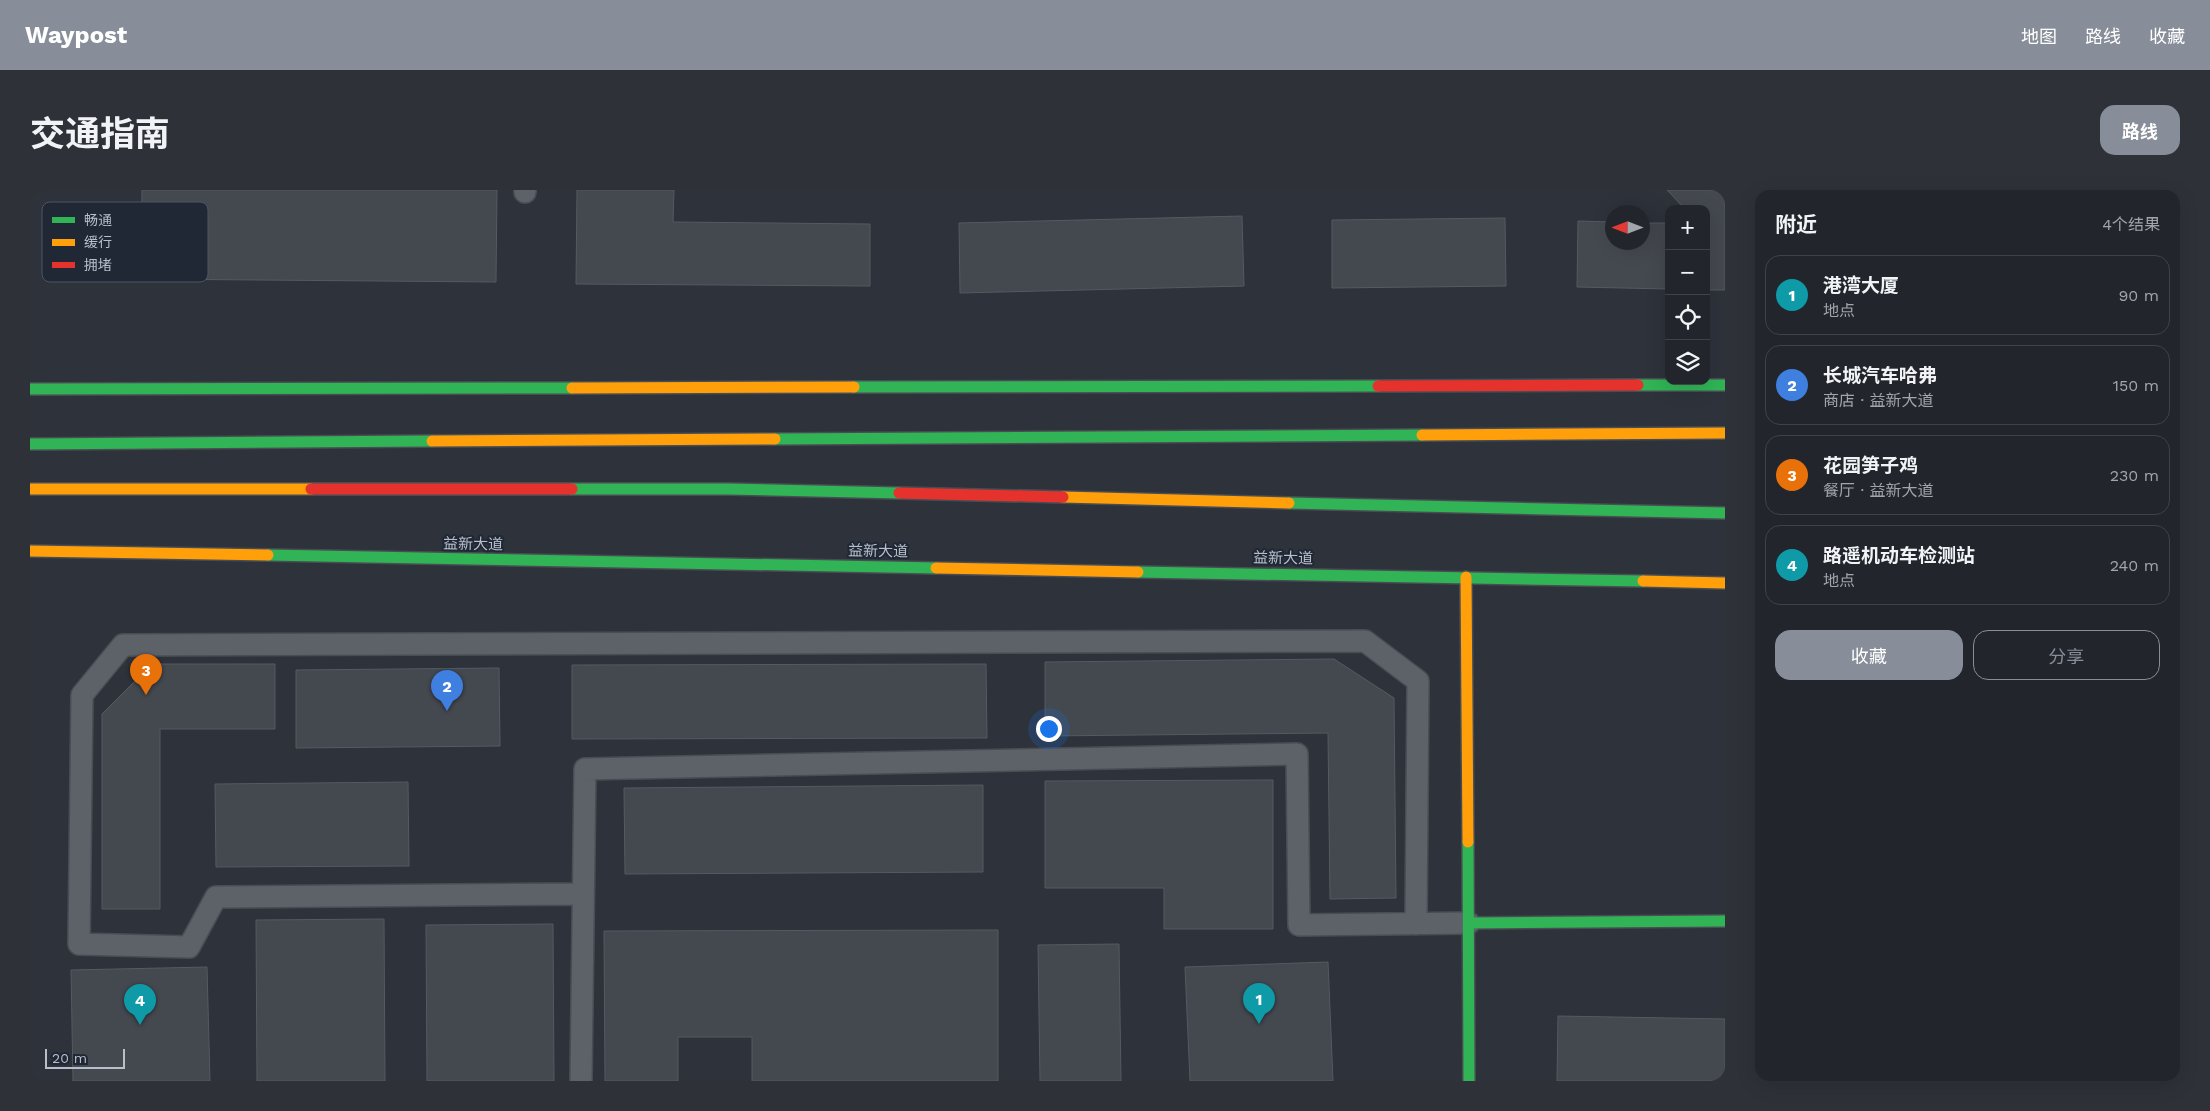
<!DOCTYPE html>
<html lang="zh">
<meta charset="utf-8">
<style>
body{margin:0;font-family:"Work Sans","Noto Sans SC",sans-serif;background:#2e3238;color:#f1f3f6}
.controls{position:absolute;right:15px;top:15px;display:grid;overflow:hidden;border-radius:10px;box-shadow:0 5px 20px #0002}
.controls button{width:45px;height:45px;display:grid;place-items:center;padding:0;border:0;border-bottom:1px solid #3f4348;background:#22262c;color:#f1f3f6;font:25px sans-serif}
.compass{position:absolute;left:1575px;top:15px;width:45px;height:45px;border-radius:50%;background:#22262c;box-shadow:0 5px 20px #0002;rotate:270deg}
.scale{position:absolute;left:15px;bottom:12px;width:80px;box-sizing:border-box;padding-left:5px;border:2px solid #b8bfcb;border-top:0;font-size:14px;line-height:18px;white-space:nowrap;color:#b8bfcb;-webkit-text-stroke:4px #202836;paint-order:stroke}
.you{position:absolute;left:1018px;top:538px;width:18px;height:18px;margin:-12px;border:4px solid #fff;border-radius:50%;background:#1a73e8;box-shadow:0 0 0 8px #1a73e833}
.badge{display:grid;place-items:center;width:32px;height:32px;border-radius:50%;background:#878e99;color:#fff;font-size:16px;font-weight:700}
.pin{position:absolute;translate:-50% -41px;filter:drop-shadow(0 1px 2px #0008)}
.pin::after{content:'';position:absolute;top:26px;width:18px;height:15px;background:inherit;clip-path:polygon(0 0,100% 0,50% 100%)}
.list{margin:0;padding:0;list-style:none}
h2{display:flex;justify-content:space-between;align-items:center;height:65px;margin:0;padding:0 20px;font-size:21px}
h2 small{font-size:16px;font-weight:400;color:#a2a5a9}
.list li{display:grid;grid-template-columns:32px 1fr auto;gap:15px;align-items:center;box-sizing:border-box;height:80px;margin:0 10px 10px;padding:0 10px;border:1px solid #3f4348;border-radius:15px}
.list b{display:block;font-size:19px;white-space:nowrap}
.list p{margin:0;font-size:16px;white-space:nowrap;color:#a2a5a9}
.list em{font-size:16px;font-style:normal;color:#a2a5a9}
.actions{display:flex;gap:10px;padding:15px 20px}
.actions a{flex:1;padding:11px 0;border:1px solid #878e99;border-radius:15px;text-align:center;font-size:18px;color:#878e99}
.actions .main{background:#878e99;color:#fff}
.icon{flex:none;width:28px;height:28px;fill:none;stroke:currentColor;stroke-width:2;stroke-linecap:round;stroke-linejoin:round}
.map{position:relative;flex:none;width:1695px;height:891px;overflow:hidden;border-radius:15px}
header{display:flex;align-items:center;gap:30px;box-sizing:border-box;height:70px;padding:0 25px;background:#878e99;color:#fff}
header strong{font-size:24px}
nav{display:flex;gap:28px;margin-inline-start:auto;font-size:18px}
.intro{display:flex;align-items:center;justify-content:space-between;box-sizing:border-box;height:120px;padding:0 30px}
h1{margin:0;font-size:35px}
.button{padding:12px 22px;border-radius:15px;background:#878e99;color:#fff;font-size:18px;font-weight:700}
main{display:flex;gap:30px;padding:0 30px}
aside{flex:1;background:#22262c;border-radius:15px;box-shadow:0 5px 20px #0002}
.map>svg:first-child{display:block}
.building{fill:#44484f;stroke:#555a63}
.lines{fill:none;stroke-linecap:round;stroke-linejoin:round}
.street-casing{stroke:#494d53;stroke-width:24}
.fast-casing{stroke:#494d53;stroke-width:14}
.slow-casing{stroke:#494d53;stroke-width:14}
.jam-casing{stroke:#494d53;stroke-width:14}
.street{stroke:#5d6168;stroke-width:21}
.fast{stroke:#30b455;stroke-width:11}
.slow{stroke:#ff9f0a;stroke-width:11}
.jam{stroke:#e5322d;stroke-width:11}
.labels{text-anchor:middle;stroke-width:4;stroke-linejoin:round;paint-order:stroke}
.street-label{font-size:15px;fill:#b8bfcb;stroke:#202836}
.key{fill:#202836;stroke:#4e5563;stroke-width:1}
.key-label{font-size:14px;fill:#b8bfcb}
</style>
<header>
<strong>Waypost</strong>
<nav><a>地图</a><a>路线</a><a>收藏</a></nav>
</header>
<div class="intro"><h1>交通指南</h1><a class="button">路线</a></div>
<main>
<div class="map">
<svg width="1695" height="891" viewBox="0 0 1695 891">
<rect width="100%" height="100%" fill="#2d323b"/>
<path class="building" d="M112,0h355l-1,92 -355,-3z
M547,0h97l-1,32 197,2v62l-294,-2z
M1637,0h58v100h-19v-81h-21z
M1212,26l2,70 -284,7 -1,-70z
M1475,28l1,68 -174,2v-68z
M1548,31l34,1v20h30v-19h27v66l-92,-2z
M1304,469l60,39 2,200 -66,1 -2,-166 -283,3v-74z
M122,474h123v65h-115v180h-58v-195z
M956,474l1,74 -415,1v-74z
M469,478l1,78 -204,2v-78z
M1243,590v149h-109v-41h-119v-107z
M378,592l1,84 -193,1 -1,-83z
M953,595v87l-358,2 -1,-86z
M354,729l1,162h-128l-1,-161z
M523,734l1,157h-127l-1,-156z
M968,740v151h-246v-44h-74v44h-73l-1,-150z
M1089,754l2,137h-81l-2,-136z
M1298,772l5,119h-143l-5,-114z
M177,777l3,114h-137l-2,-111z
M1528,826l167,3v62h-168z"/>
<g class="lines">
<defs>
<path id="street" d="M495,2v-2
M553,704l-367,3 -27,50 -110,-3 3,-249 41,-50 1242,-4 53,40 -2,243
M551,891l4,-312 712,-15 2,171 170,-2"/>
<path id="fast" d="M1608,195h87
M824,197l524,-1
M0,199l542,-1
M745,249l647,-4
M0,254l402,-3
M542,299h156l171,4
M1259,313l436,10
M238,365l668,13
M1108,382l505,9
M1438,652l1,239
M1439,733l256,-2"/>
<path id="slow" d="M542,198l282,-1
M1392,245l303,-2
M402,251l343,-2
M0,299h281
M1033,307l226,6
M0,361l238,4
M906,378l202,4
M1436,387l2,265
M1613,391l82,2"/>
<path id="jam" d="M1348,196l260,-1
M281,299h261
M869,303l164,4"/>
</defs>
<use href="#street" class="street-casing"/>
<use href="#fast" class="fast-casing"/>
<use href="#slow" class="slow-casing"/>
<use href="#jam" class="jam-casing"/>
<use href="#street" class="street"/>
<use href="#fast" class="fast"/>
<use href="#slow" class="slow"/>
<use href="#jam" class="jam"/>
</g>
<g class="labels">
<g class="street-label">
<text transform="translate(443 354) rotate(1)" y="5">益新大道</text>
<text transform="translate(848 361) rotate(1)" y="5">益新大道</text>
<text transform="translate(1253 368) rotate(1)" y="5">益新大道</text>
</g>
</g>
<rect x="12" y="12" width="166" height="80" rx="8" class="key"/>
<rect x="22" y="27" width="23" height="6" fill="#30b455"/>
<rect x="22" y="49" width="23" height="7" fill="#ff9f0a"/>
<rect x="22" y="72" width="23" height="6" fill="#e5322d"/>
<g class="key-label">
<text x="54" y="35">畅通</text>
<text x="54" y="57">缓行</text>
<text x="54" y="80">拥堵</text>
</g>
</svg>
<div class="controls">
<button>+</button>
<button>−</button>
<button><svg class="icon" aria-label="locate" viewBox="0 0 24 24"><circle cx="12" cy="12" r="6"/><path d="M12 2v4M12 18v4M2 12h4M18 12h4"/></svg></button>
<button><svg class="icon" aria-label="layers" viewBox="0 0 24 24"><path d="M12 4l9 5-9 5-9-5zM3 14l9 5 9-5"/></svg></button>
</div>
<svg class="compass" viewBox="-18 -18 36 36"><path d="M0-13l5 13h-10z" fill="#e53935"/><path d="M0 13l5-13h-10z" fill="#a2a5a9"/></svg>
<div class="scale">20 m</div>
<div class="you"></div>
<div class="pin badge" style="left:1229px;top:834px;background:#0f9aa8">1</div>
<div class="pin badge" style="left:417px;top:521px;background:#3f7fe0">2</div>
<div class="pin badge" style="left:116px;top:505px;background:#e8710a">3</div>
<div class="pin badge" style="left:110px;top:835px;background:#0f9aa8">4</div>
</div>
<aside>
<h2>附近<small>4个结果</small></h2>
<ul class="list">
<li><span class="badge" style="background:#0f9aa8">1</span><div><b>港湾大厦</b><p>地点</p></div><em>90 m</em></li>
<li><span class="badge" style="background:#3f7fe0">2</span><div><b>长城汽车哈弗</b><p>商店 · 益新大道</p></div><em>150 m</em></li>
<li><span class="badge" style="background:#e8710a">3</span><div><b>花园笋子鸡</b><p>餐厅 · 益新大道</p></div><em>230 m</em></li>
<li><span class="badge" style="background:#0f9aa8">4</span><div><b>路遥机动车检测站</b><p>地点</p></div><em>240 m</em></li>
</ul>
<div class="actions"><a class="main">收藏</a><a>分享</a></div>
</aside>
</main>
